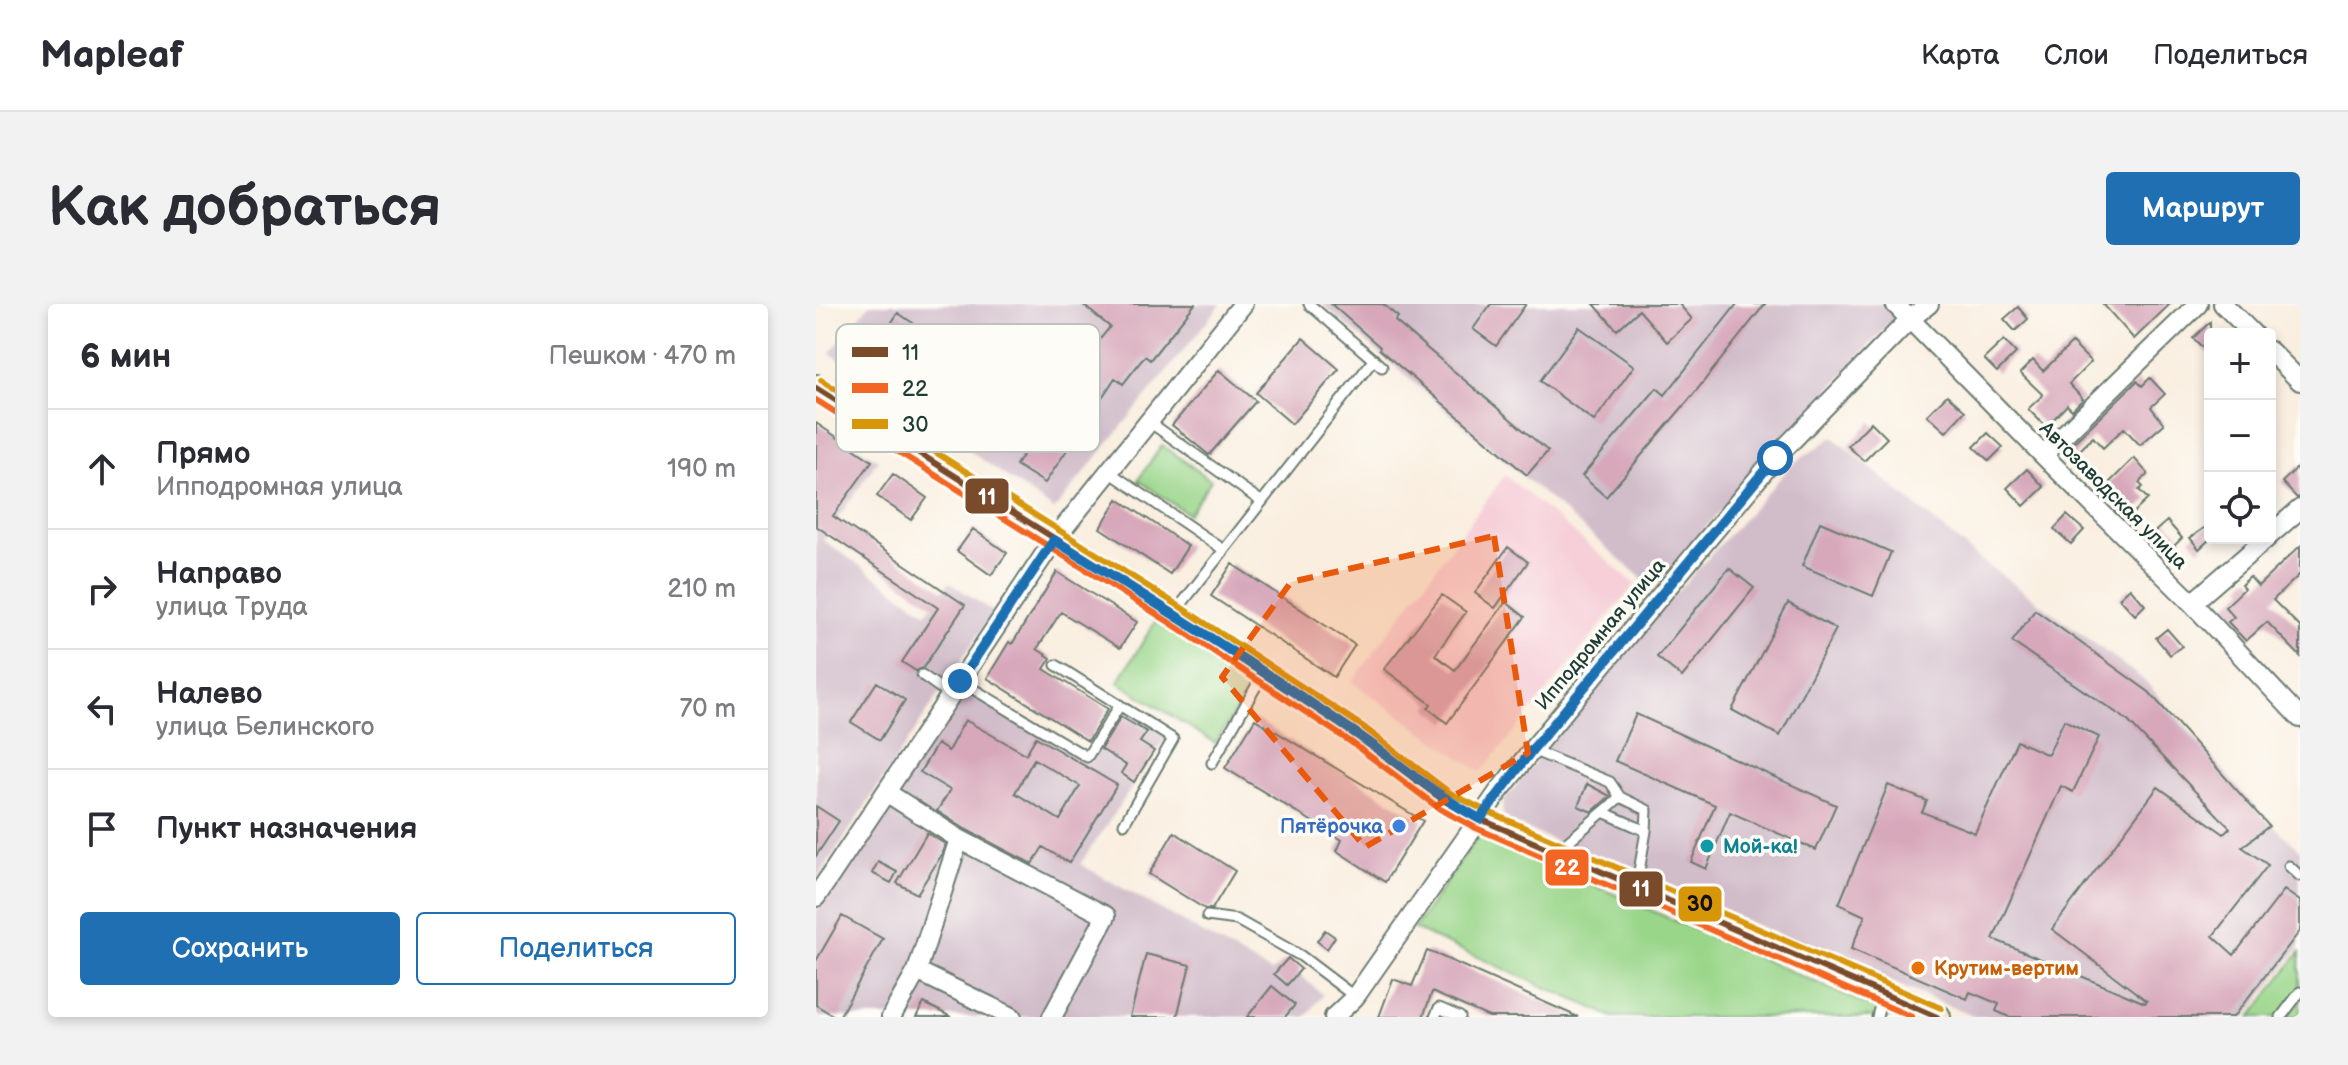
<!DOCTYPE html>
<html lang="ru">
<meta charset="utf-8">
<style>
body{margin:0;font-family:"Balsamiq Sans",sans-serif;background:#f2f2f3;color:#2b2b33}
.controls{position:absolute;right:24px;top:24px;display:grid;overflow:hidden;border-radius:8px;box-shadow:0 4px 12px #0003}
.controls button{width:72px;height:72px;display:grid;place-items:center;padding:0;border:0;border-bottom:2px solid #e1e1e2;background:#fff;color:#2b2b33;font:40px sans-serif}
.stop{position:absolute;width:24px;height:24px;margin:-18px;border:6px solid #1f6fb2;border-radius:50%;background:#fff}
.stop.end{background:#1f6fb2;border-color:#fff;box-shadow:0 2px 8px #0008}
.list{margin:0;padding:0;list-style:none}
h2{display:flex;justify-content:space-between;align-items:center;height:104px;margin:0;padding:0 32px;font-size:34px}
h2 small{font-size:26px;font-weight:400;color:#7c7c81}
.list li{display:grid;grid-template-columns:52px 1fr auto;gap:24px;align-items:center;box-sizing:border-box;height:120px;padding:0 32px;border-top:2px solid #e1e1e2}
.list b{display:block;font-size:30px;white-space:nowrap}
.list p{margin:0;font-size:26px;white-space:nowrap;color:#7c7c81}
.list em{font-size:26px;font-style:normal;color:#7c7c81}
.actions{display:flex;gap:16px;padding:24px 32px}
.actions a{flex:1;padding:18px 0;border:2px solid #1f6fb2;border-radius:8px;text-align:center;font-size:28px;color:#1f6fb2}
.actions .main{background:#1f6fb2;color:#fff}
.icon{flex:none;width:44px;height:44px;fill:none;stroke:currentColor;stroke-width:2;stroke-linecap:round;stroke-linejoin:round}
.map{position:relative;flex:none;width:1484px;height:713px;overflow:hidden;border-radius:8px}
header{display:flex;align-items:center;gap:48px;box-sizing:border-box;height:112px;padding:0 40px;background:#fff;border-bottom:2px solid #e1e1e2}
header strong{font-size:38px}
nav{display:flex;gap:44px;margin-inline-start:auto;font-size:28px}
.intro{display:flex;align-items:center;justify-content:space-between;box-sizing:border-box;height:192px;padding:0 48px}
h1{margin:0;font-size:56px}
.button{padding:20px 36px;border-radius:8px;background:#1f6fb2;color:#fff;font-size:28px;font-weight:700}
main{display:flex;gap:48px;padding:0 48px}
aside{flex:1;background:#fff;border-radius:8px;box-shadow:0 4px 12px #0003}
.map>svg:first-child{display:block}
.built{fill:#f6cfd8}
.industrial{fill:#d1bdca}
.green{fill:#9ad68a;stroke:#5c8a5f;stroke-width:2}
.building{fill:#d7a7ba;fill-rule:evenodd}
.lines{fill:none;stroke-linecap:round;stroke-linejoin:round}
.lane-casing{stroke:#6b7b70;stroke-width:13}
.street-casing{stroke:#6b7b70;stroke-width:22}
.secondary-casing{stroke:#6b7b70;stroke-width:30}
.lane{stroke:#fff;stroke-width:9}
.street{stroke:#fff;stroke-width:18}
.secondary{stroke:#f9e7c3;stroke-width:26}
.bus-1-casing{stroke:#fdfcf7;stroke-width:12}
.bus-2-casing{stroke:#fdfcf7;stroke-width:12}
.bus-3-casing{stroke:#fdfcf7;stroke-width:12}
.bus-1{stroke:#7a4b2a;stroke-width:6}
.bus-2{stroke:#f26522;stroke-width:6}
.bus-3{stroke:#d79608;stroke-width:6}
.route{stroke:#1f6fb2;stroke-width:10}
.marked{fill:#e8590c;fill-opacity:0.2;stroke:#e8590c;stroke-width:6;stroke-dasharray:16 10;stroke-linejoin:round}
.shop-dot{fill:#3f7fe0;stroke:#fdfcf7;stroke-width:3}
.culture-dot{fill:#0f9aa8;stroke:#fdfcf7;stroke-width:3}
.food-dot{fill:#e8710a;stroke:#fdfcf7;stroke-width:3}
.labels{text-anchor:middle;stroke-width:7;stroke-linejoin:round;paint-order:stroke}
.street-label{font-size:20px;fill:#1f3d34;stroke:#fdfcf7}
.shop-label{font-size:20px;font-weight:bold;fill:#366cbe;stroke:#fdfcf7;text-anchor:end}
.culture-label{font-size:20px;font-weight:bold;fill:#0d838f;stroke:#fdfcf7;text-anchor:start}
.food-label{font-size:20px;font-weight:bold;fill:#c56008;stroke:#fdfcf7;text-anchor:start}
.key{fill:#fdfcf7;stroke:#bac3bc;stroke-width:2}
.key-label{font-size:22px;fill:#1f3d34}
.line-badge{stroke:#fdfcf7;stroke-width:3}
.badge-label{font-size:22px;text-anchor:middle;font-weight:bold;fill:#fff}
.pale-badge-label{font-size:22px;text-anchor:middle;font-weight:bold;fill:#111}
</style>
<header>
<strong>Mapleaf</strong>
<nav><a>Карта</a><a>Слои</a><a>Поделиться</a></nav>
</header>
<div class="intro"><h1>Как добраться</h1><a class="button">Маршрут</a></div>
<main>
<aside>
<h2>6 мин<small>Пешком · 470 m</small></h2>
<ul class="list">
<li><svg class="icon" aria-label="ahead" viewBox="0 0 24 24"><path d="M12 20V5M6 11l6-6 6 6"/></svg><div><b>Прямо</b><p>Ипподромная улица</p></div><em>190 m</em></li>
<li><svg class="icon" aria-label="right" viewBox="0 0 24 24"><path d="M7 20v-9h11M14 6l5 5-5 5"/></svg><div><b>Направо</b><p>улица Труда</p></div><em>210 m</em></li>
<li><svg class="icon" aria-label="left" viewBox="0 0 24 24"><path d="M17 20v-9H6M10 6l-5 5 5 5"/></svg><div><b>Налево</b><p>улица Белинского</p></div><em>70 m</em></li>
<li><svg class="icon" aria-label="arrive" viewBox="0 0 24 24"><path d="M6 21V4h12l-3 4 3 4H6"/></svg><div><b>Пункт назначения</b></div></li>
</ul>
<div class="actions"><a class="main">Сохранить</a><a>Поделиться</a></div>
</aside>
<div class="map">
<svg width="1484" height="713" viewBox="0 0 1484 713">
<rect width="100%" height="100%" fill="#fdfcf7"/>
<filter id="ink" filterUnits="userSpaceOnUse"><feTurbulence type="fractalNoise" baseFrequency=".0125" numOctaves="2"/><feDisplacementMap in="SourceGraphic" scale="16" xChannelSelector="R" yChannelSelector="G"/><feConvolveMatrix kernelMatrix="1 2 1 2 8 2 1 2 1" color-interpolation-filters="sRGB"/></filter>
<filter id="wash" filterUnits="userSpaceOnUse"><feTurbulence type="fractalNoise" baseFrequency=".006" numOctaves="4" result="noise"/><feDisplacementMap in="SourceGraphic" scale="32" xChannelSelector="R" yChannelSelector="G"/><feGaussianBlur stdDeviation="1.8" result="paint"/><feColorMatrix in="noise" values="0 0 0 0 0 0 0 0 0 0 0 0 0 0 0 0 0 1.4 0 .05"/><feComposite in="paint" operator="in"/></filter>
<g filter="url(#wash)">
<rect width="100%" height="100%" fill="#f9eedf"/>
<path class="built" d="M689,171l130,109 -154,188 -129,-90z"/>
<path class="industrial" d="M54,0h351l-167,206 -224,-157z
M506,0h560l13,13 -243,270z
M0,118l62,38 -55,80 104,73 22,-31 44,30 -177,269z
M1017,133l147,122 165,122 119,136 36,33v96l-54,71h-271l-470,-197 -3,-10 2,-10 128,-158 161,-178z
M145,385l127,74 39,-61 44,28 -91,134 191,108 13,-11 39,34 -17,22h-490v-105z"/>
<path class="green" d="M346,141l49,35 -23,34 -50,-34z
M341,315l97,62 -39,62 -97,-61z
M663,531l416,182h-282l-199,-88z
M1484,648v65h-49z"/>
<g id="blocks">
<path class="building" d="M266,0h113l-45,56 -5,-4 -22,28 -8,-6 -70,105 -29,-18 71,-110 23,-28z
M515,0h52l15,13 -3,4 153,130 -21,24 -148,-126 1,-2z
M675,0h35l-30,42 -23,-17z
M778,0h85l13,15 -25,23 -28,-32 -22,20z
M921,0h28l-73,92 -86,101 -24,-21 75,-88 8,7z
M1287,0h67l-36,35z
M1202,3l10,12 -13,12 -11,-12z
M82,9l116,78 -35,54 -117,-78z
M1394,18v33l-17,-17z
M763,23l55,39 -40,55 -54,-40z
M487,34l36,31 -47,55 -36,-31z
M1188,36l12,13 -19,19 -13,-13z
M1256,39l19,19 -22,22 14,15 -11,11 -5,-5 -21,22 -18,-18 15,-14 -23,-22 13,-13 10,11z
M403,66l37,31 -47,54 -37,-30z
M1334,74l15,16 -14,13 13,17 -24,21 -16,-17 -21,20 -10,-11 -21,21 -7,-7 72,-70 5,5z
M1131,91l18,16 -19,21 -19,-17z
M1055,118l16,16 -23,23 -16,-15z
M0,119l56,38 -39,55 132,89 -42,63 -7,3 -14,-9 36,-54 -122,-82z
M1172,129l15,14 -14,14 -15,-14z
M1318,154l14,16 -9,9 4,4 -4,3 9,9 -21,20 -11,-12 2,-2 -15,-16z
M1484,161v32l-3,1 -15,-16z
M1211,165l17,18 -20,19 -17,-18z
M77,170l34,24 -16,22 -34,-24z
M302,195l70,47 -18,28 -70,-46z
M1251,211l17,15 -13,14 -17,-15z
M1351,217l15,17 -15,15 -16,-18z
M1004,218l71,30 -18,44 -71,-30z
M1394,220v15l-11,10 -9,-11z
M157,225l34,24 -16,22 -34,-24z
M1484,242v28l-27,26 27,27v29l-33,-34 -21,19 -18,-19 6,-5 -9,-10 19,-18 -3,-4 9,-8 8,9z
M692,243l20,15 -33,46 -20,-15z
M416,260l123,81 -21,32 -123,-81z
M913,264l25,20 -72,89 -25,-20z
M241,268l80,50 -17,26 -59,-36 -24,37 14,9 -7,11 64,40 -20,32 -101,-63 22,-36 3,2z
M1314,284l15,17 -10,10 -16,-17z
M626,291l24,17 -31,43 20,15 51,-68 19,15 -78,106 -19,-15 3,-4 -47,-35z
M972,299l48,26 -56,107 -48,-26z
M1219,306l114,82 120,134 -27,21 26,18 -55,71 21,19 50,-65 16,11v30l-67,86h-224l-13,-6 3,-7 -29,-12 -3,7 -116,-50 14,-33 -26,-12 49,-119 39,16 -5,11 53,21 42,-92 31,14 16,-35 35,17 -26,55 -12,-6 -68,153 152,64 2,-2 -95,-72 106,-142 66,47 6,-6 -103,-108 -115,-78z
M1351,325l15,17 -12,9 -14,-17z
M61,378l28,18 -25,40 -29,-18z
M820,410l200,91 -20,45 -86,-38 -24,57 -15,-7 24,-57 -100,-44z
M305,413l26,15 -7,10 14,9 -20,31 -13,-9 5,-8 -25,-16z
M439,415l168,102 -38,61 -48,-31 5,-11 -117,-72z
M149,416l61,34 10,-17 81,48 -48,78 -26,-16 -11,17 -67,-35 -28,-18 13,-21 -30,-18 17,-28 11,7zM218,455l46,27 -20,34 -45,-27z
M771,480l23,12 -18,16 -14,-6z
M0,502l23,15 -23,35z
M358,528l61,39 -23,38h-7l-56,-35z
M111,529l18,11 -3,10 -25,40 -20,-11z
M62,558l19,10 -6,11 -19,-10z
M26,612l41,23 -44,78h-3l-20,-12v-44z
M509,626l10,7 -8,12 -10,-8z
M611,647l11,4 140,62h-89l-57,-25 -9,25h-44l14,-38 19,7z
M330,650l44,11 -13,52h-47z
M472,654l13,11 -14,16 -13,-11z
M456,682l23,19 -10,12h-38z
M108,699l27,14h-35z"/>
</g>
</g>
<g filter="url(#ink)">
<use href="#blocks" fill-opacity="0" stroke="#6b7b70" stroke-width="2"/>
<g class="lines">
<defs>
<path id="lane" d="M493,0l73,63
M332,117l114,81
M292,167l116,79
M360,307l198,-252
M240,361l117,74 -49,85
M106,371l28,20
M144,377l127,76 33,-52
M716,446l78,32 10,15
M396,459l50,-87
M787,508l17,-15 27,13 -1,21
M742,546l45,-38 43,19 -9,52
M1473,562l11,10
M391,612l30,4 64,36 54,41
M619,713l4,-9 21,9
M1061,713l5,-20
M1465,713l19,-25"/>
<path id="street" d="M1079,0l148,151 149,148 108,115
M1407,0l30,30
M1454,47l30,30
M1227,151l155,-151
M1454,231l30,-26
M1376,299l75,-65
M70,488l73,47 -42,132 -26,46
M143,535l147,77 -54,101
M0,593l238,-357 189,-236
M101,667l95,46
M518,713l21,-20 144,-206 33,-41 243,-292 135,-139 19,-15"/>
<path id="secondary" d="M0,84l358,226 183,120 88,67 35,18 457,198"/>
</defs>
<use href="#lane" class="lane-casing"/>
<use href="#street" class="street-casing"/>
<use href="#secondary" class="secondary-casing"/>
<use href="#lane" class="lane"/>
<use href="#street" class="street"/>
<use href="#secondary" class="secondary"/>
<defs>
<path id="bus-1" d="M0,84l358,226 183,120 88,67 35,18 457,198"/>
<path id="bus-2" d="M0,96l353,222 182,120 89,67 36,19 436,189"/>
<path id="bus-3" d="M5,76l358,226 183,120 88,67 34,17 457,198"/>
</defs>
<use href="#bus-1" class="bus-1-casing"/>
<use href="#bus-2" class="bus-2-casing"/>
<use href="#bus-3" class="bus-3-casing"/>
<use href="#bus-1" class="bus-1"/>
<use href="#bus-2" class="bus-2"/>
<use href="#bus-3" class="bus-3"/>
</g>
</g>
<g class="lines" filter="url(#ink)">
<path class="route" d="M144,377l94,-141c101,62 202,126 300,192 43,29 80,63 126,87l52,-69 243,-292"/>
</g>
<path class="marked" d="M678,232l34,217 -163,94 -143,-170 69,-95z"/>
<circle class="shop-dot" cx="583" cy="522" r="8"/>
<circle class="culture-dot" cx="891" cy="542" r="8"/>
<circle class="food-dot" cx="1102" cy="664" r="8"/>
<g class="labels">
<g class="street-label">
<text transform="translate(1298 191) rotate(45)" y="7">Автозаводская улица</text>
<text transform="translate(784 330) rotate(-50)" y="7">Ипподромная улица</text>
</g>
<g class="shop-label">
<text x="567" y="529">Пятёрочка</text>
</g>
<g class="culture-label">
<text x="907" y="549">Мой-ка!</text>
</g>
<g class="food-label">
<text x="1118" y="671">Крутим-вертим</text>
</g>
</g>
<rect x="20" y="20" width="264" height="128" rx="12" class="key"/>
<rect x="36" y="43" width="36" height="10" fill="#7a4b2a"/>
<rect x="36" y="79" width="36" height="10" fill="#f26522"/>
<rect x="36" y="115" width="36" height="10" fill="#d79608"/>
<g class="key-label">
<text x="86" y="56">11</text>
<text x="86" y="92">22</text>
<text x="86" y="128">30</text>
</g>
<g class="line-badge">
<rect x="148" y="173" width="46" height="38" rx="8" fill="#7a4b2a"/>
<rect x="728" y="544" width="46" height="39" rx="8" fill="#f26522"/>
<rect x="802" y="566" width="46" height="38" rx="8" fill="#7a4b2a"/>
<rect x="861" y="581" width="46" height="38" rx="8" fill="#d79608"/>
</g>
<g class="badge-label">
<text x="171" y="200">11</text>
<text x="751" y="571">22</text>
<text x="825" y="592">11</text>
</g>
<g class="pale-badge-label">
<text x="884" y="607">30</text>
</g>
</svg>
<div class="controls">
<button>+</button>
<button>−</button>
<button><svg class="icon" aria-label="locate" viewBox="0 0 24 24"><circle cx="12" cy="12" r="6"/><path d="M12 2v4M12 18v4M2 12h4M18 12h4"/></svg></button>
</div>
<div class="stop" style="left:959px;top:154px"></div>
<div class="stop end" style="left:144px;top:377px"></div>
</div>
</main>
